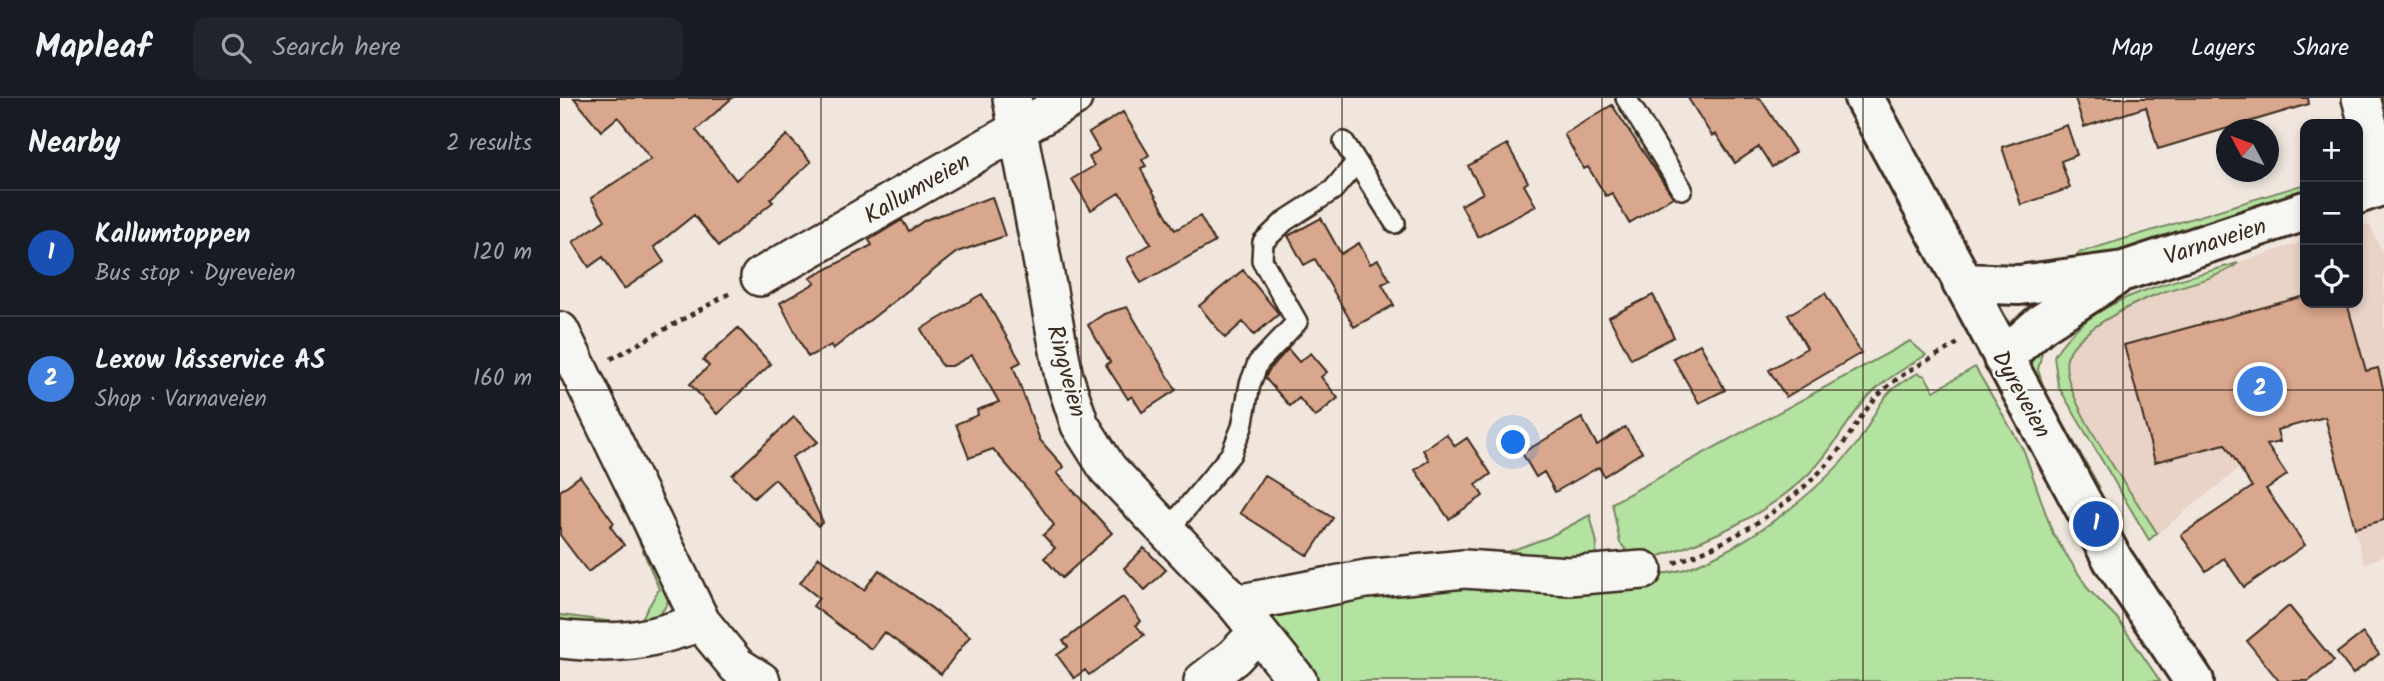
<!DOCTYPE html>
<meta charset="utf-8">
<style>
body{margin:0;font-family:Kalam,sans-serif;background:#20242c;color:#f1f3f6}
.controls{position:absolute;right:21px;top:21px;display:grid;overflow:hidden;border-radius:14px;box-shadow:0 4px 10px #0003}
.controls button{width:63px;height:63px;display:grid;place-items:center;padding:0;border:0;border-bottom:2px solid #363941;background:#171b24;color:#f1f3f6;font:35px sans-serif}
.compass{position:absolute;left:1656px;top:21px;width:63px;height:63px;border-radius:50%;background:#171b24;box-shadow:0 4px 10px #0003;rotate:311deg}
.you{position:absolute;left:954px;top:345px;width:24px;height:24px;margin:-18px;border:5px solid #fff;border-radius:50%;background:#1a73e8;box-shadow:0 0 0 10px #1a73e833}
.badge{display:grid;place-items:center;width:46px;height:46px;border-radius:50%;background:#2563eb;color:#fff;font-size:23px;font-weight:700}
.pin{position:absolute;translate:-50% -50%;border:4px solid #fff;box-shadow:0 2px 7px #0006}
.list{margin:0;padding:0;list-style:none}
h2{display:flex;justify-content:space-between;align-items:center;height:91px;margin:0;padding:0 28px;font-size:30px}
h2 small{font-size:23px;font-weight:400;color:#9ea1a6}
.list li{display:grid;grid-template-columns:46px 1fr auto;gap:21px;align-items:center;box-sizing:border-box;height:126px;padding:0 28px;border-top:2px solid #363941}
.list b{display:block;font-size:26px;white-space:nowrap}
.list p{margin:0;font-size:23px;white-space:nowrap;color:#9ea1a6}
.list em{font-size:23px;font-style:normal;color:#9ea1a6}
.icon{flex:none;width:38px;height:38px;fill:none;stroke:currentColor;stroke-width:2;stroke-linecap:round;stroke-linejoin:round}
.map{position:relative;flex:none;width:1824px;height:583px;overflow:hidden}
header{display:flex;align-items:center;gap:42px;box-sizing:border-box;height:98px;padding:0 35px;background:#171b24;border-bottom:2px solid #363941}
header strong{font-size:33px}
nav{display:flex;gap:38px;margin-inline-start:auto;font-size:24px}
.search{width:490px;height:63px;background:#20242c;display:flex;align-items:center;gap:18px;box-sizing:border-box;padding:0 24px;border-radius:14px;color:#9ea1a6;font-size:26px}
main{display:flex}
aside{flex:1;background:#171b24}
.map>svg:first-child{display:block}
.built{fill:#e9d3c6}
.green{fill:#b3e2a1;stroke:#778660;stroke-width:2}
.building{fill:#d9a78d;stroke:#3b2a1e;stroke-width:2}
.lines{fill:none;stroke-linecap:round;stroke-linejoin:round}
.lane-casing{stroke:#3b2a1e;stroke-width:24}
.street-casing{stroke:#3b2a1e;stroke-width:42}
.secondary-casing{stroke:#3b2a1e;stroke-width:44}
.path{stroke:#3b2a1e;stroke-width:4.5;stroke-dasharray:5 5;stroke-linecap:butt}
.lane{stroke:#f6f6f2;stroke-width:19}
.street{stroke:#f6f6f2;stroke-width:37}
.secondary{stroke:#f6f6f2;stroke-width:38}
.grid{fill:none;stroke:#3b2a1e;stroke-width:2;stroke-opacity:0.55}
.labels{text-anchor:middle;stroke-width:5;stroke-linejoin:round;paint-order:stroke}
.street-label{font-size:24px;fill:#3b2a1e;stroke:#f6f6f2}
</style>
<header>
<strong>Mapleaf</strong>
<div class="search"><svg class="icon" aria-label="search" viewBox="0 0 24 24"><circle cx="10" cy="10" r="6"/><path d="M15 15l6 6"/></svg>Search here</div>
<nav><a>Map</a><a>Layers</a><a>Share</a></nav>
</header>
<main>
<aside>
<h2>Nearby<small>2 results</small></h2>
<ul class="list">
<li><span class="badge" style="background:#1a4fb4">1</span><div><b>Kallumtoppen</b><p>Bus stop · Dyreveien</p></div><em>120 m</em></li>
<li><span class="badge" style="background:#3f7fe0">2</span><div><b>Lexow låsservice AS</b><p>Shop · Varnaveien</p></div><em>160 m</em></li>
</ul>
</aside>
<div class="map">
<svg width="1824" height="583" viewBox="0 0 1824 583">
<rect width="100%" height="100%" fill="#f0e6de"/>
<filter id="ink" filterUnits="userSpaceOnUse"><feTurbulence type="fractalNoise" baseFrequency=".0143" numOctaves="2"/><feDisplacementMap in="SourceGraphic" scale="14" xChannelSelector="R" yChannelSelector="G"/><feConvolveMatrix kernelMatrix="1 2 1 2 8 2 1 2 1" color-interpolation-filters="sRGB"/></filter>
<g filter="url(#ink)">
<path class="built" d="M1801,125l10,4 13,29v300l-20,7 -39,-146 -48,13 3,12 -12,4 -119,94 -91,-154 -4,-30 9,-15 37,-29 24,-13 181,-58v62h53v-79z"/>
<path class="green" d="M1745,86v10l-147,48 -86,22 6,-11z
M1678,165c-18,16 -59,22 -83,32 -25,10 -76,35 -87,60 -15,34 70,146 89,178l-8,7 -91,-154 -4,-30c36,-61 122,-74 184,-93z
M1350,243l16,14c-22,14 -47,27 -63,48 -16,19 -28,42 -44,60 -46,52 -116,80 -181,100l-18,-20 -8,-40z
M1478,248l5,1 -5,23 7,21 55,97c-25,-33 -56,-69 -68,-111 -3,-11 2,-21 6,-31z
M1415,269l49,84 29,83 36,56 28,28 43,63h-852l-51,-72 58,-14 320,-18c17,-2 36,-3 53,-9 60,-23 128,-73 168,-123 11,-14 17,-32 28,-46 8,-12 22,-19 34,-26l7,3 9,15z
M1030,417l7,28 -2,15 -15,10 -78,-14 47,-17z
M75,423l35,69 -3,14 -16,24 -91,-2v-11l78,10 21,-36 -28,-67z"/>
<path class="building" d="M14,0h158l-36,32 40,50 51,-45 24,27 -41,37 3,3 -54,44 -25,-31 -40,32 10,15 -40,27 -21,-32 -14,10 -16,-25 32,-22 -14,-22 60,-39 -33,-42 -17,14z
M1128,0h72l35,54 -23,15 -13,-20 -24,16 -19,-29 -4,2z
M1515,0h233l1,6 -151,45 -12,-42 -62,20z
M1052,7l61,92 -44,26 -17,-30 -6,3 -18,-29 -4,2 -20,-35z
M563,14l26,43 -7,5 4,6 -5,2 4,10 30,52 25,-14 15,26 -74,41 -14,-25 24,-14 -27,-46 -5,-5 -28,17 -19,-31 22,-13 -5,-9 10,-7 -10,-17z
M1507,27l10,30 -16,6 9,27 -49,17 -19,-58z
M947,46l21,38 -4,3 12,21 -58,31 -17,-32 22,-12 -15,-27z
M432,99l13,39 -48,16 -124,97 -2,-4 -23,12 -28,-54 35,-20 -5,-5 62,-33 -3,-5 33,-20 7,11 16,-11z
M761,120l20,36 18,-11 11,21 8,-4 12,20 -8,4 12,21 -40,22 -39,-68 -11,6 -16,-29z
M683,172l36,44 -25,21 -11,-13 -18,16 -26,-32z
M1265,195l36,60 -75,44 -17,-27 38,-22 -19,-33z
M422,196l39,68 -8,4 27,74 24,27 -7,6 55,60 -50,45 -18,-20 11,-10 -12,-13 11,-10 -24,-33 -37,-43 -24,9 -13,-34 22,-9 -1,-5 22,-8 -27,-47 -20,11h-10l-21,-37z
M1093,197l21,42 -43,22 -22,-42z
M1745,198v7h42l19,68 12,-3 6,24v128l-29,8 -30,-111 -48,13 3,12 -13,3 20,30 -21,14 39,56 -61,42 -20,-29 -18,13 -25,-36 71,-48 -27,-43 -70,18 -31,-117z
M567,209l49,83 -34,22 -10,-16 -4,3 -22,-34 4,-3 -22,-37 16,-11z
M178,230l33,36 -54,50 -27,-30 19,-18 -6,-6z
M1140,246l25,46 -26,13 -26,-45z
M728,251l11,13 12,-9 16,19 -6,5 17,21 -23,19 -16,-19 -9,8 -25,-28 4,-8z
M234,319l24,25 -26,15 31,65 -5,4 -43,-47 -21,19 -22,-23z
M1022,320l15,27 28,-18 17,25 -38,24 -5,-9 -44,25 -11,-20 -8,5 -14,-24z
M886,336l9,12 12,-8 24,36 -15,11 7,11 -34,23 -34,-49 14,-10 -6,-10z
M704,377l69,43 -25,38 -68,-43z
M20,378l34,47 -4,3 14,19 -36,27 -28,-37v-44z
M584,450l22,22 -21,20 -21,-22z
M259,459l45,33 15,-20 91,66 -29,38 -57,-42 -13,17 -58,-43 6,-8 -19,-15z
M563,499l18,24 -5,4 8,10 -55,40 -4,-5 -11,8 -17,-23 11,-8 -5,-6z
M1729,508l45,55 -25,20h-30l-32,-40z
M1803,535l16,21 -26,20 -16,-21z"/>
<g class="lines">
<defs>
<path id="lane" d="M1066,0l56,91
M784,44l51,81
M606,435l65,-79 11,-27 8,-43 8,-21 39,-41 -35,-62 1,-18 22,-21 48,-31 22,-26"/>
<path id="street" d="M452,0l52,279 16,48 28,44 128,135 62,77
M1801,0l23,85
M200,179l313,-179
M0,233l141,291 36,44 24,15
M676,506l130,-25 98,-10 105,7 74,-6
M0,541c59,7 86,2 141,-17
M643,583l31,-24 24,-25"/>
<path id="secondary" d="M1304,0l249,462 81,121
M1798,96l26,-9
M1402,185l57,2 105,-14 181,-60
M1443,260l38,-34 73,-47"/>
</defs>
<use href="#lane" class="lane-casing"/>
<use href="#street" class="street-casing"/>
<use href="#secondary" class="secondary-casing"/>
<path class="path" d="M51,261l121,-67
M1114,465c59,-21 114,-55 156,-102 20,-22 32,-52 55,-72 20,-19 49,-31 73,-46"/>
<use href="#lane" class="lane"/>
<use href="#street" class="street"/>
<use href="#secondary" class="secondary"/>
</g>
</g>
<path class="grid" d="M261,0v583M521,0v583M782,0v583M1042,0v583M1303,0v583M1563,0v583M0,292h1824"/>
<g class="labels">
<g class="street-label">
<text transform="translate(357 90) rotate(-30)" y="8">Kallumveien</text>
<text transform="translate(1655 143) rotate(-18)" y="8">Varnaveien</text>
<text transform="translate(507 273) rotate(75)" y="8">Ringveien</text>
<text transform="translate(1462 296) rotate(61)" y="8">Dyreveien</text>
</g>
</g>
</svg>
<div class="controls">
<button>+</button>
<button>−</button>
<button><svg class="icon" aria-label="locate" viewBox="0 0 24 24"><circle cx="12" cy="12" r="6"/><path d="M12 2v4M12 18v4M2 12h4M18 12h4"/></svg></button>
</div>
<svg class="compass" viewBox="-18 -18 36 36"><path d="M0-13l5 13h-10z" fill="#e53935"/><path d="M0 13l5-13h-10z" fill="#9ea1a6"/></svg>
<div class="you"></div>
<div class="pin badge" style="left:1536px;top:426px;background:#1a4fb4">1</div>
<div class="pin badge" style="left:1700px;top:291px;background:#3f7fe0">2</div>
</div>
</main>
